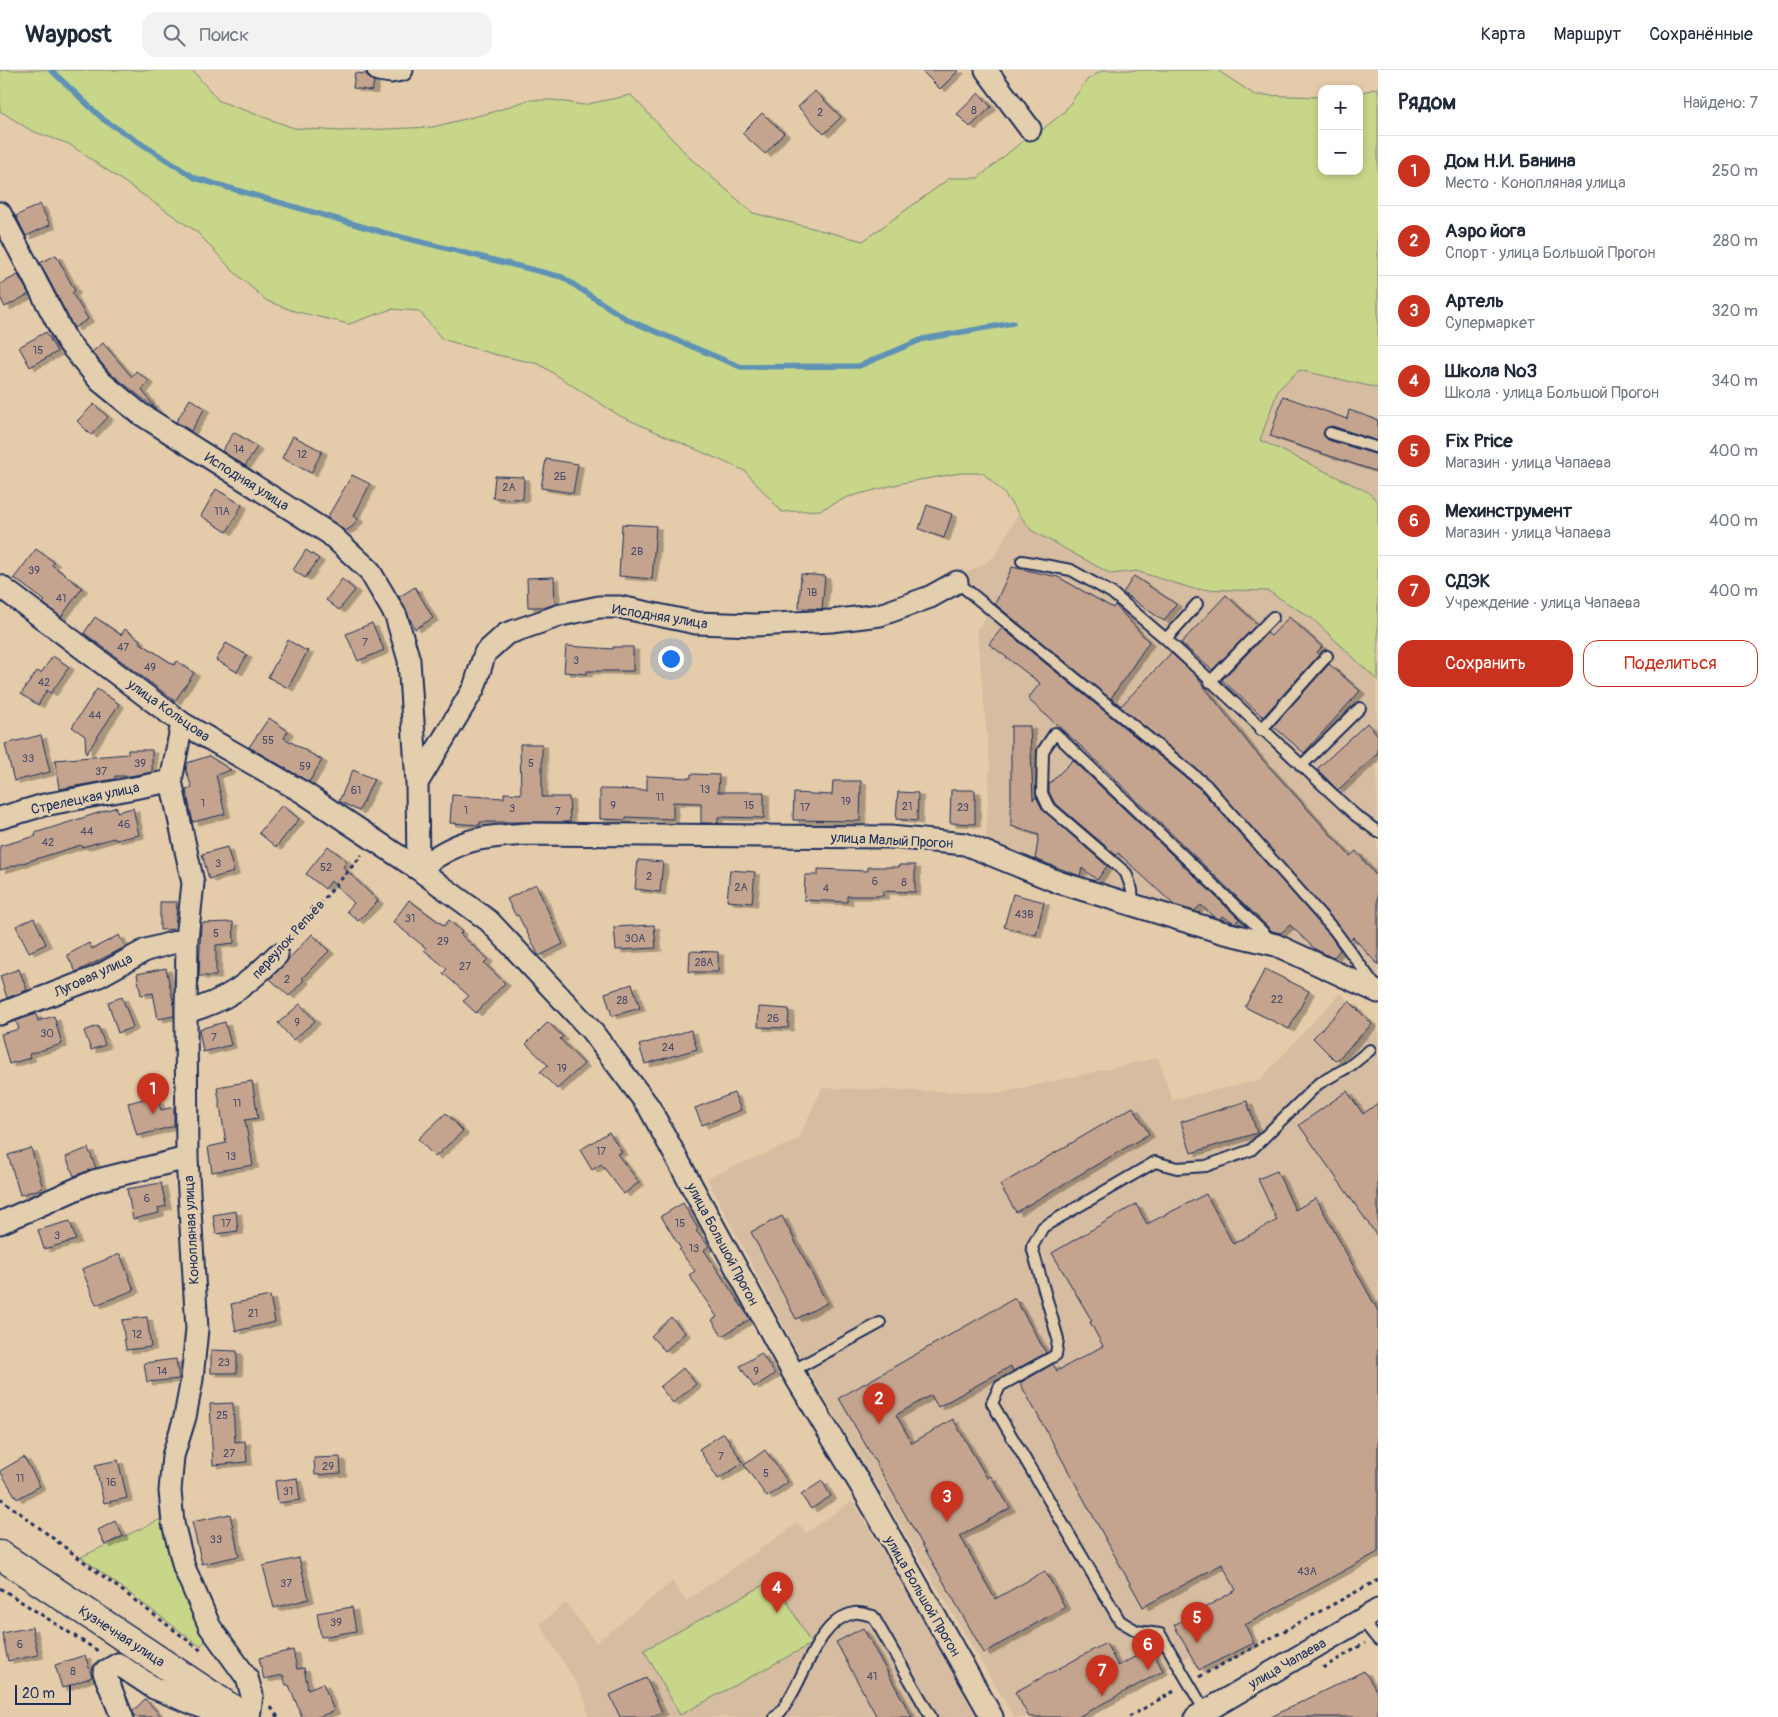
<!DOCTYPE html>
<html lang="ru">
<meta charset="utf-8">
<style>
body{margin:0;font-family:Pangolin,sans-serif;background:#f2f2f3;color:#1f2937}
.controls{position:absolute;right:15px;top:15px;display:grid;overflow:hidden;border-radius:10px;box-shadow:0 2px 8px #0003}
.controls button{width:45px;height:45px;display:grid;place-items:center;padding:0;border:0;border-bottom:1px solid #e0e1e3;background:#fff;color:#1f2937;font:25px sans-serif}
.scale{position:absolute;left:15px;bottom:12px;width:56px;box-sizing:border-box;padding-left:5px;border:2px solid #1b2f5e;border-top:0;font-size:14px;line-height:18px;white-space:nowrap;color:#1b2f5e;-webkit-text-stroke:4px #e3cead;paint-order:stroke}
.you{position:absolute;left:670px;top:588px;width:18px;height:18px;margin:-12px;border:4px solid #fff;border-radius:50%;background:#1a73e8;box-shadow:0 0 0 8px #1a73e833}
.badge{display:grid;place-items:center;width:32px;height:32px;border-radius:50%;background:#c8321e;color:#fff;font-size:16px;font-weight:700}
.pin{position:absolute;translate:-50% -41px;filter:drop-shadow(0 1px 2px #0008)}
.pin::after{content:'';position:absolute;top:26px;width:18px;height:15px;background:inherit;clip-path:polygon(0 0,100% 0,50% 100%)}
.list{margin:0;padding:0;list-style:none}
h2{display:flex;justify-content:space-between;align-items:center;height:65px;margin:0;padding:0 20px;font-size:21px}
h2 small{font-size:16px;font-weight:400;color:#747a83}
.list li{display:grid;grid-template-columns:32px 1fr auto;gap:15px;align-items:center;box-sizing:border-box;height:70px;padding:0 20px;border-top:1px solid #e0e1e3}
.list b{display:block;font-size:19px;white-space:nowrap}
.list p{margin:0;font-size:16px;white-space:nowrap;color:#747a83}
.list em{font-size:16px;font-style:normal;color:#747a83}
.actions{display:flex;gap:10px;padding:15px 20px}
.actions a{flex:1;padding:11px 0;border:1px solid #c8321e;border-radius:15px;text-align:center;font-size:18px;color:#c8321e}
.actions .main{background:#c8321e;color:#fff}
.icon{flex:none;width:28px;height:28px;fill:none;stroke:currentColor;stroke-width:2;stroke-linecap:round;stroke-linejoin:round}
.map{position:relative;flex:none;width:1378px;height:1647px;overflow:hidden}
header{display:flex;align-items:center;gap:30px;box-sizing:border-box;height:70px;padding:0 25px;background:#fff;border-bottom:1px solid #e0e1e3}
header strong{font-size:24px}
nav{display:flex;gap:28px;margin-inline-start:auto;font-size:18px}
.search{width:350px;height:45px;background:#f2f2f3;display:flex;align-items:center;gap:12px;box-sizing:border-box;padding:0 18px;border-radius:15px;color:#747a83;font-size:19px}
main{display:flex}
aside{flex:1;background:#fff}
.map>svg:first-child{display:block}
.built{fill:#d6bca0}
.green{fill:#c8d68a;stroke:#728274}
.lines{fill:none;stroke-linecap:round;stroke-linejoin:round}
.stream{stroke:#5f92b4;stroke-width:5.5}
.building{fill:#c4a48e;stroke:#1b2f5e;filter:url(#shadow)}
.service-casing{stroke:#1b2f5e;stroke-width:14}
.minor-casing{stroke:#1b2f5e;stroke-width:25}
.secondary-casing{stroke:#1b2f5e;stroke-width:31}
.path{stroke:#1b2f5e;stroke-width:3;stroke-dasharray:4 4;stroke-linecap:butt}
.service{stroke:#e3cead;stroke-width:10}
.minor{stroke:#e3cead;stroke-width:21}
.secondary{stroke:#e3cead;stroke-width:28}
.labels{text-anchor:middle;stroke-width:5;stroke-linejoin:round;paint-order:stroke}
.number-label{font-size:11px;fill:#454c6a}
.street-label{font-size:14px;fill:#1b2f5e;stroke:#e3cead}
</style>
<header>
<strong>Waypost</strong>
<div class="search"><svg class="icon" aria-label="search" viewBox="0 0 24 24"><circle cx="10" cy="10" r="6"/><path d="M15 15l6 6"/></svg>Поиск</div>
<nav><a>Карта</a><a>Маршрут</a><a>Сохранённые</a></nav>
</header>
<main>
<div class="map">
<svg width="1378" height="1647" viewBox="0 0 1378 1647">
<defs>
<filter id="shadow"><feDropShadow dx="5.5" dy="3" stdDeviation="0" flood-color="#0004"/></filter>
</defs>
<rect width="100%" height="100%" fill="#e4cba9"/>
<filter id="ink" filterUnits="userSpaceOnUse"><feTurbulence type="fractalNoise" baseFrequency=".02" numOctaves="2"/><feDisplacementMap in="SourceGraphic" scale="10" xChannelSelector="R" yChannelSelector="G"/><feConvolveMatrix kernelMatrix="1 2 1 2 8 2 1 2 1" color-interpolation-filters="sRGB"/></filter>
<g filter="url(#ink)">
<path class="built" d="M1299,300l79,18v114l-10,-10 -108,-52 18,-50z
M1018,444l13,16 80,44 25,-3 58,18 74,2 45,28 63,59 2,310 -355,-128 -37,-20 4,-73 -13,-138 10,-12 -27,-31 -4,-8 27,-13 12,-9z
M1340,923l9,8 -36,37 23,22 36,-36h6v528l-215,119 -12,-23 -33,18 -13,-23 -89,49 13,25h-15l-220,-371 -87,-168 91,-38 24,-52 178,5 158,-35 14,42 88,-20z
M852,1431l130,216h-394l-2,-15 -9,-18 -37,-60 26,-21 30,40 76,-61 14,19 112,-78 8,10z"/>
<path class="green" d="M0,0h192l27,31 75,27 47,3 92,-4 60,-15 35,-12h25l30,5 48,-10 60,64 62,54 110,28 87,-63h28l47,-39 18,-10 21,-17 23,-32 16,-10h114l38,25 67,2v74h37v-78l19,-5v300l-79,-18 -21,20 -18,50 108,52 10,10v179l-65,-62 -45,-28 -74,-2 -58,-18 -25,3 -80,-44 -29,-39 -19,-18h-22l-59,10 -54,14 -28,13 -38,2 -37,-41 -125,-55 -81,-52 -46,-10 -51,-15 -23,-28 -27,-2 -43,15 -55,-13 -27,-10 -35,-31 -35,-38 -128,-88 -37,-13 -32,-20z
M163,1448l46,120 -9,8 -119,-89z
M775,1509l36,65 -131,71 -36,-65z"/>
<g class="lines">
<path class="stream" d="M51,0l53,50 91,58 190,55 177,44 66,43 113,47 118,-1 64,-27 90,-16"/>
</g>
<path class="building" d="M921,0h38l-19,19z
M355,3l11,1 8,7 -2,10 -19,-3z
M815,21l26,26 -17,17 -26,-27z
M979,23l12,14 -21,20 -13,-13z
M762,43l22,20 -19,21 -23,-21z
M40,134l10,21 -24,11 -10,-20z
M56,185l19,36 -3,2 16,26 -14,9 -34,-65z
M18,205l11,19 -24,13 -5,-10v-13z
M46,262l11,20 -27,15 -11,-20z
M103,273l29,34 4,-6 13,10 -7,9 14,19 -47,-37 -17,-20z
M1283,326l64,23 2,-9 29,10v21l-46,-15 -6,2 -3,6 5,6 50,15v17l-108,-36z
M190,329l15,9 -14,23 -15,-9z
M94,334l14,13 -17,18 -14,-14z
M234,362l23,15 -12,19 -23,-15z
M293,366l29,15 -11,22 -29,-15z
M546,389l32,5 -5,29 -32,-5z
M352,405l18,9 -16,32 4,3 -6,8 -7,4 -18,-13z
M495,406l29,1 -1,22 -30,-1z
M216,419l26,16 -15,27 -26,-16z
M927,435l25,9 -8,24 -25,-9z
M622,454l34,2 -4,53 -33,-3z
M36,479l18,13 -2,3 30,23 -21,29 -18,-14 2,-2 -31,-23z
M306,480l13,9 -14,19 -12,-8z
M1012,497l46,10 55,31 2,-3 34,37 -38,56 10,8 50,-53 24,22 58,74 97,107 6,-5 22,27v87l-25,-28 -3,3 -140,-160 -215,-176z
M801,504l24,2 -3,33 -23,-1z
M1134,506l42,28 -12,17 -41,-28z
M554,507l1,27 -9,3h-18l-1,-29z
M342,509l13,11 -16,20 -13,-10z
M415,517l18,31 -18,11 -16,-32z
M1226,525l31,29 -45,46 -31,-27z
M95,547l26,18 4,-6 15,11 -1,2 35,23 3,-4 17,12 -19,28 -91,-68z
M1289,547l33,30 -5,5 2,3 -56,62 -41,-37 45,-47 4,3z
M372,553l12,27 -26,11 -12,-27z
M1002,558l199,162 129,145 10,15 -7,8 -18,-9 -25,-24 -9,8 -9,-2 -188,-182 -56,-50 12,-16 -51,-39z
M288,570l18,11 2,-1 -20,38 -20,-11z
M226,573l21,12 -10,17 -21,-12z
M566,576l47,3v-2h20v24h-46v3l-23,-2z
M53,586l16,11 -18,26 -4,-3 -9,15 -17,-11 16,-23 4,2z
M1329,594l31,27 -56,62 -31,-27z
M97,619l22,15 -33,50 -1,-18 -13,-9z
M269,648l19,13 -4,7 38,22 -13,22 -60,-35z
M1367,653l11,12v18l-40,37 -21,-21z
M1011,656h19l3,74 3,-3 8,14 63,55 -10,14 -15,-12 -2,8 -45,-17 4,-24 -28,-9z
M41,665l9,37 -36,9 -9,-37z
M520,674h22v53h27l1,25h-90v3l-30,-2 2,-28 52,3v-5l17,1z
M128,680h24v22l-22,4h-15v3l-56,10 -4,-29 73,-6z
M209,686l22,14 -15,5 9,39 -32,8 -7,-32 6,-2 -6,-18 1,-7z
M1073,690l166,159 -4,4 -13,-7 -2,3 -6,-2 -13,-12 -7,6 -20,-6 -56,-52 -2,2 -62,-53 -5,-10v-8z
M353,700l21,9 -15,32 -20,-10z
M691,704l28,1 -1,17h46v26l-46,-1v6h-17v-20l-28,-1v17l-47,-2v3l-26,-1v-30l47,1v-14l44,2z
M833,711h28l-1,40 -67,-1 1,-27 38,2z
M951,720h24v34l-25,-1z
M898,722l20,1 -1,28 -21,-2z
M282,735l17,14 -23,28 -17,-14z
M117,737v5l16,-4 6,27 -24,5 -1,-2 -32,9 -1,-2 -81,25v-24l36,-10 -1,-3z
M328,776l19,15 -4,6 35,34 -20,20 -11,-10 7,-8 -23,-22 -6,8 -19,-15z
M227,777l7,25 -25,7 -7,-25z
M638,790l25,2 -3,30 -25,-3z
M899,795h16v27l-32,-1v5h-36v6l-43,-2 1,-25h13v-6l50,2v-4h31z
M730,800l25,2 -3,31 -25,-2z
M536,814l27,60 -24,12 -21,-41 -2,1 -9,-17z
M1013,824l31,8 -8,33 -32,-8z
M409,830l35,26 5,-6 13,12 -2,2 28,25 -4,4 21,20 -29,30 -13,-12 6,-5 -26,-23 4,-4 -23,-19 2,-2 -33,-26z
M160,832h17l-2,27 -15,1z
M34,848l12,26 -17,8 -13,-26z
M233,852l1,21 -18,2v31h-17l2,-53z
M654,855l2,23 -40,2 -2,-23z
M312,864l17,17 -27,27 2,2 -15,16 -19,-17z
M119,865l6,12 -49,25 -9,-17 22,-12 3,6z
M690,881l28,1v20h-29z
M166,898l8,37v11l-16,3 -5,-26 -12,2 -4,-21z
M19,899l8,21 -20,8 -7,-22z
M1265,899l44,22 -20,38 -44,-22z
M632,914l8,24 -28,8 -7,-23z
M122,927l11,30 -15,6 -10,-31z
M1349,931l23,23 -36,37 -23,-23z
M300,934l15,17 -22,19 -15,-17z
M759,937l30,2 -1,19 -30,-1z
M36,944l2,7 16,-5 8,28 -33,10 1,4 -21,6 -8,-30 18,-5 -3,-8z
M225,952l6,23 -28,7 -4,-23z
M548,952l15,15 -3,2 24,25 -27,25 -17,-17 8,-7 -22,-21z
M98,956l7,19 -14,5 -7,-19z
M691,960l6,19 -52,15 -6,-19z
M252,1011l6,37 -13,2 8,45 -41,7 -4,-25 18,-4 -9,-56z
M1347,1021l16,23 15,-11v134l-79,-112z
M734,1023l7,17 -39,15 -7,-17z
M156,1026l5,14 13,-3v19l-37,10 -9,-33z
M1247,1031l10,32 -66,20 -10,-31z
M1133,1037l16,27 -133,78 -16,-27z
M446,1043l17,18 -28,26 -17,-18z
M609,1062l13,20 -5,2 22,28 -15,12 -23,-30 -9,6 -12,-20z
M31,1078l12,40 -23,7 -12,-40z
M88,1078l8,20 -22,8 -8,-19z
M1277,1101l18,39 21,-12 62,113v241l-133,73 9,18 -55,27 -25,-45 62,-35 -14,-26 -79,43 -123,-224 33,-19 4,7 46,-25 -13,-24 2,-1 -40,-68 84,-49 11,20 59,-30 27,50 44,-24 -19,-41z
M161,1113l5,23 -8,2 1,5 -26,6 -6,-30z
M683,1133l15,26 -2,2 13,15 -5,4 46,69 -28,17 -10,-16 5,-3 -28,-42 6,-4 -16,-21 2,-1 -20,-33z
M236,1141l2,20 -22,3 -3,-19z
M782,1146l45,87 -31,16 -45,-87z
M70,1151l6,19 -32,9 -6,-19z
M120,1184l14,36 -38,15 -14,-36z
M270,1226l5,26 -39,9 -5,-27z
M1015,1228l31,55 -33,18 -2,-5 -73,41 -7,-12 -35,20 16,28 41,-24 34,59 4,-2 19,32 -50,28 35,63 50,-28 20,36 -81,46 -145,-255z
M147,1247l4,30 -25,3 -4,-30z
M671,1247l14,16 -20,18 -14,-15z
M211,1280l26,1v22h-26z
M761,1283l14,21 -21,13 -14,-21z
M176,1289l3,20 -32,3 -3,-19z
M683,1298l13,16 -23,19 -13,-16z
M233,1333l2,39 10,-1 2,21 -34,3 -3,-61z
M724,1363l19,30 -25,16 -19,-30z
M765,1380l23,32 -21,15 -23,-32z
M24,1387l16,29 -23,13 -17,-28z
M340,1387l1,16 -26,2 -1,-17z
M118,1390l9,38 -23,5 -9,-38z
M297,1408l3,22 -22,3 -3,-22z
M822,1411l9,15 -20,13 -10,-14z
M230,1444l9,42 -37,8 -10,-42z
M115,1451l8,15 -18,9 -7,-15z
M299,1488l10,41 -35,9 -11,-42z
M352,1537l4,24 -35,6 -4,-24z
M32,1557l6,28 -30,6 -6,-28z
M863,1558l49,89h-35l-41,-75z
M1106,1573l12,23 33,-18 12,23 -85,46h-49l-14,-25z
M293,1580l4,19 7,-1 4,21 15,-6 11,28 -16,6h-16l-13,-32h-3l-3,-10 -19,4 -5,-21z
M85,1585l7,22 -30,11 -7,-23z
M1364,1601l14,22v24h-107z
M646,1608l16,34 -10,5h-32l-10,-22z
M145,1629l17,18h-28l-1,-6z"/>
<g class="lines">
<defs>
<path id="service" d="M1330,363l48,15
M1022,491l49,9 41,23 54,46 189,176 23,17
M957,512l249,203 129,146 42,57
M1166,569l31,-35
M1210,612l63,-65
M1261,660l66,-74
M1301,696l59,-58
M1133,836l-1,-16 -6,-17 -78,-67 -6,-13 1,-42 12,-18 214,205
M792,1301l88,-48
M1362,1550l16,20
M1205,1641l-45,-77 -23,-3 -17,-10 -128,-218 8,-17 56,-31 2,-16 -26,-92 11,-20 112,-65 22,6 29,-2 45,-16 67,-66 32,-18 20,-16
M775,1647c6,-4 10,-11 14,-18 17,-26 30,-79 65,-86 5,-1 13,2 19,3l58,101"/>
<path id="minor" d="M378,0l13,2 11,-2
M986,0l44,59
M0,143l67,128 33,40 39,32 191,121 39,36 27,46 13,44 8,123 1,86
M0,516l182,137 122,70 114,76 71,52 102,109 58,77 143,264 71,118 129,228
M182,653l-11,58 22,102 -6,56 -1,73 1,146 10,171 -5,50 -7,38 -12,39 -3,35 3,32 11,44 26,60 37,51 5,17 -3,22
M417,713l57,-95 11,-35 21,-19 55,-19 38,-8h21l76,16 59,2 76,-4 49,-6 50,-18 27,-15
M0,748l44,-13 127,-24
M418,799c41,-30 60,-32 109,-35l363,3 75,7 93,38 163,50 55,13 102,47
M186,942c41,-11 61,-27 91,-57
M0,944l97,-37 49,-27 41,-11
M0,1153l94,-42 93,-23
M122,1647l-18,-45 14,-8 36,24 50,20 32,9
M1196,1647l182,-107"/>
<path id="secondary" d="M0,1485l244,162"/>
</defs>
<use href="#service" class="service-casing"/>
<use href="#minor" class="minor-casing"/>
<use href="#secondary" class="secondary-casing"/>
<path class="path" d="M288,871l74,-86
M0,1428l203,154
M0,1518l101,65
M1323,1598l42,-25
M1199,1607l179,-97
M271,1637l7,10
M1129,1647l47,-27"/>
<use href="#service" class="service"/>
<use href="#minor" class="minor"/>
<use href="#secondary" class="secondary"/>
</g>
</g>
<g class="labels">
<g class="number-label">
<text x="974" y="44">8</text>
<text x="820" y="46">2</text>
<text x="38" y="284">15</text>
<text x="239" y="383">14</text>
<text x="302" y="388">12</text>
<text x="560" y="410">2Б</text>
<text x="509" y="421">2А</text>
<text x="222" y="445">11А</text>
<text x="637" y="485">2В</text>
<text x="34" y="504">39</text>
<text x="812" y="526">1В</text>
<text x="61" y="532">41</text>
<text x="365" y="576">7</text>
<text x="123" y="581">47</text>
<text x="576" y="594">3</text>
<text x="150" y="601">49</text>
<text x="44" y="616">42</text>
<text x="95" y="649">44</text>
<text x="268" y="674">55</text>
<text x="28" y="692">33</text>
<text x="140" y="697">39</text>
<text x="531" y="697">5</text>
<text x="305" y="700">59</text>
<text x="101" y="705">37</text>
<text x="705" y="723">13</text>
<text x="356" y="724">61</text>
<text x="660" y="731">11</text>
<text x="846" y="735">19</text>
<text x="203" y="737">1</text>
<text x="613" y="739">9</text>
<text x="749" y="739">15</text>
<text x="907" y="740">21</text>
<text x="805" y="741">17</text>
<text x="963" y="741">23</text>
<text x="512" y="742">3</text>
<text x="466" y="744">1</text>
<text x="558" y="745">7</text>
<text x="124" y="758">46</text>
<text x="87" y="765">44</text>
<text x="48" y="776">42</text>
<text x="218" y="797">3</text>
<text x="326" y="801">52</text>
<text x="649" y="810">2</text>
<text x="875" y="815">6</text>
<text x="904" y="816">8</text>
<text x="741" y="821">2А</text>
<text x="826" y="822">4</text>
<text x="1024" y="848">43В</text>
<text x="410" y="852">31</text>
<text x="216" y="867">5</text>
<text x="635" y="872">30А</text>
<text x="443" y="875">29</text>
<text x="704" y="896">28А</text>
<text x="465" y="900">27</text>
<text x="287" y="913">2</text>
<text x="1277" y="933">22</text>
<text x="622" y="934">28</text>
<text x="773" y="952">26</text>
<text x="297" y="956">9</text>
<text x="47" y="967">30</text>
<text x="214" y="971">7</text>
<text x="668" y="981">24</text>
<text x="562" y="1002">19</text>
<text x="237" y="1037">11</text>
<text x="601" y="1085">17</text>
<text x="231" y="1090">13</text>
<text x="147" y="1132">6</text>
<text x="226" y="1157">17</text>
<text x="680" y="1157">15</text>
<text x="57" y="1169">3</text>
<text x="694" y="1182">13</text>
<text x="253" y="1247">21</text>
<text x="137" y="1268">12</text>
<text x="224" y="1296">23</text>
<text x="162" y="1305">14</text>
<text x="756" y="1305">9</text>
<text x="222" y="1349">25</text>
<text x="229" y="1387">27</text>
<text x="721" y="1390">7</text>
<text x="328" y="1400">29</text>
<text x="766" y="1407">5</text>
<text x="20" y="1412">11</text>
<text x="111" y="1416">16</text>
<text x="288" y="1425">31</text>
<text x="216" y="1473">33</text>
<text x="1307" y="1505">43А</text>
<text x="286" y="1517">37</text>
<text x="336" y="1556">39</text>
<text x="20" y="1578">6</text>
<text x="73" y="1605">8</text>
<text x="872" y="1610">41</text>
</g>
<g class="street-label">
<text transform="translate(247 411) rotate(32)" y="5">Исподняя улица</text>
<text transform="translate(660 546) rotate(9)" y="5">Исподняя улица</text>
<text transform="translate(169 640) rotate(35)" y="5">улица Кольцова</text>
<text transform="translate(85 728) rotate(-12)" y="5">Стрелецкая улица</text>
<text transform="translate(892 770) rotate(3)" y="5">улица Малый Прогон</text>
<text transform="translate(288 869) rotate(-48)" y="5">переулок Репьёв</text>
<text transform="translate(93 905) rotate(-25)" y="5">Луговая улица</text>
<text transform="translate(191 1160) rotate(-93)" y="5">Конопляная улица</text>
<text transform="translate(723 1174) rotate(62)" y="5">улица Большой Прогон</text>
<text transform="translate(923 1526) rotate(60)" y="5">улица Большой Прогон</text>
<text transform="translate(122 1566) rotate(33)" y="5">Кузнечная улица</text>
<text transform="translate(1287 1593) rotate(-30)" y="5">улица Чапаева</text>
</g>
</g>
</svg>
<div class="controls">
<button>+</button>
<button>−</button>
</div>
<div class="scale">20 m</div>
<div class="you"></div>
<div class="pin badge" style="left:153px;top:1044px">1</div>
<div class="pin badge" style="left:879px;top:1354px">2</div>
<div class="pin badge" style="left:947px;top:1452px">3</div>
<div class="pin badge" style="left:777px;top:1543px">4</div>
<div class="pin badge" style="left:1197px;top:1573px">5</div>
<div class="pin badge" style="left:1148px;top:1600px">6</div>
<div class="pin badge" style="left:1102px;top:1626px">7</div>
</div>
<aside>
<h2>Рядом<small>Найдено: 7</small></h2>
<ul class="list">
<li><span class="badge">1</span><div><b>Дом Н.И. Банина</b><p>Место · Конопляная улица</p></div><em>250 m</em></li>
<li><span class="badge">2</span><div><b>Аэро йога</b><p>Спорт · улица Большой Прогон</p></div><em>280 m</em></li>
<li><span class="badge">3</span><div><b>Артель</b><p>Супермаркет</p></div><em>320 m</em></li>
<li><span class="badge">4</span><div><b>Школа №3</b><p>Школа · улица Большой Прогон</p></div><em>340 m</em></li>
<li><span class="badge">5</span><div><b>Fix Price</b><p>Магазин · улица Чапаева</p></div><em>400 m</em></li>
<li><span class="badge">6</span><div><b>Мехинструмент</b><p>Магазин · улица Чапаева</p></div><em>400 m</em></li>
<li><span class="badge">7</span><div><b>СДЭК</b><p>Учреждение · улица Чапаева</p></div><em>400 m</em></li>
</ul>
<div class="actions"><a class="main">Сохранить</a><a>Поделиться</a></div>
</aside>
</main>
